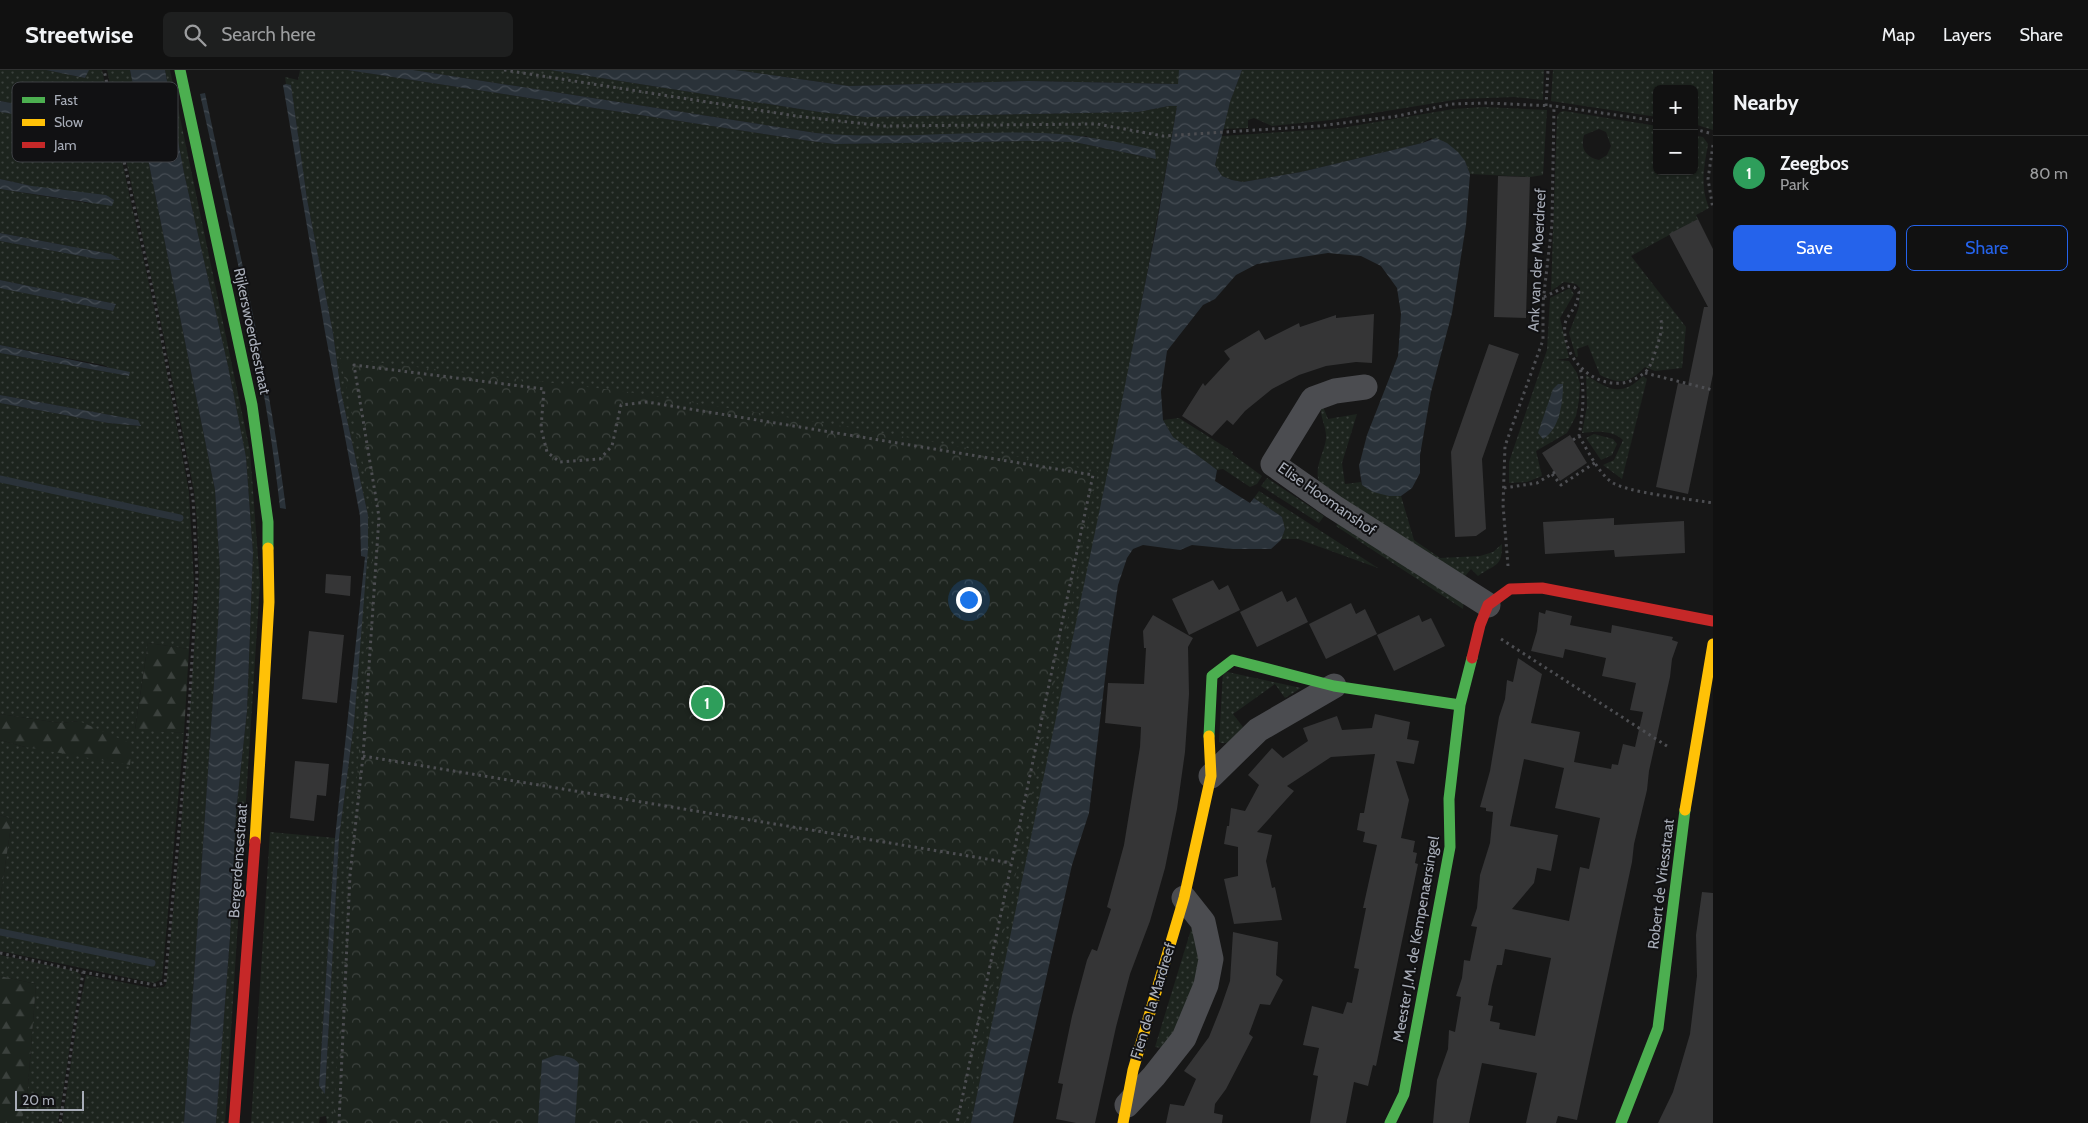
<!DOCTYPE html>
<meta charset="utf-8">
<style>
body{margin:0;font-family:Cabin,sans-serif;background:#1e1f1f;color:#f1f3f6}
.controls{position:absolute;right:15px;top:15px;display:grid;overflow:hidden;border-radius:8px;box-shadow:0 1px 4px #0004}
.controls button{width:45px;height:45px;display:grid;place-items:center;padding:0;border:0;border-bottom:1px solid #303131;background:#111;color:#f1f3f6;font:25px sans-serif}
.scale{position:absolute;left:15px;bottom:12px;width:69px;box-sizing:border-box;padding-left:5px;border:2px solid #a8adb8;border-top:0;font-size:14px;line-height:18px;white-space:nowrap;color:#a8adb8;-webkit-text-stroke:4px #111113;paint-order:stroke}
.you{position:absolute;left:968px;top:529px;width:18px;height:18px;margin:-12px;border:4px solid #fff;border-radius:50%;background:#1a73e8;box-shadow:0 0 0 8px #1a73e833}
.badge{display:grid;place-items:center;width:32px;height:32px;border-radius:50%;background:#2563eb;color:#fff;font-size:16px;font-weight:700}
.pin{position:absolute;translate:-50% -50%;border:2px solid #fff;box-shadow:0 1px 5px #0006}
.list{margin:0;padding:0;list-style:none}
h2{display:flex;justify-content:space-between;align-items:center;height:65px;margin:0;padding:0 20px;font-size:21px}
h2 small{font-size:16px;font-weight:400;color:#9c9d9f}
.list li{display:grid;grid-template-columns:32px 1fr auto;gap:15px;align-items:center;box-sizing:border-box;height:75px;padding:0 20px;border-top:1px solid #303131}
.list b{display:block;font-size:19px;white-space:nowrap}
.list p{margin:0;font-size:16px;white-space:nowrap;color:#9c9d9f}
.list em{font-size:16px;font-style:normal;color:#9c9d9f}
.actions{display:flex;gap:10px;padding:15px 20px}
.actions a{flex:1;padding:11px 0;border:1px solid #2563eb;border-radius:8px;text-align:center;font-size:18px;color:#2563eb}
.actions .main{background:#2563eb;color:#fff}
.icon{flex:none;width:28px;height:28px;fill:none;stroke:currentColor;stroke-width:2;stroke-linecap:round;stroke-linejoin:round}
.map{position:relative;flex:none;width:1713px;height:1053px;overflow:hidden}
header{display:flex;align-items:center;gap:30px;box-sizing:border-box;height:70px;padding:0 25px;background:#111;border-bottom:1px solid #303131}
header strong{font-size:24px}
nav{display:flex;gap:28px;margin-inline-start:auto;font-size:18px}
.search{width:350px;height:45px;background:#1e1f1f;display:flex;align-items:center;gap:12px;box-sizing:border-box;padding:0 18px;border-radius:8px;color:#9c9d9f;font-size:19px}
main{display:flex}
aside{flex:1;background:#111}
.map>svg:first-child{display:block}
.grass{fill:url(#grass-dots);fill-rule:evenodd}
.forest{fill:url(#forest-firs)}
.park{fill:url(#park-crowns)}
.water{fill:url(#water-waves)}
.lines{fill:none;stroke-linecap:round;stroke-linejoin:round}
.stream{stroke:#2a3239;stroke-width:7}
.building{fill:#353536;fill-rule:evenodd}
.path{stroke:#4d4e52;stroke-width:3;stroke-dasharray:2.5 4;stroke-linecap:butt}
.street{stroke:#4b4c50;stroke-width:25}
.fast{stroke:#4caf50;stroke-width:11}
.slow{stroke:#ffc107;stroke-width:11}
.jam{stroke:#c62828;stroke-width:11}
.labels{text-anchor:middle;stroke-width:4;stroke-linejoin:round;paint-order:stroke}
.street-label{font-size:15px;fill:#a8adb8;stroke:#111113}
.key{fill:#111113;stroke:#3e4045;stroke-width:1}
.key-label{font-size:14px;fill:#a8adb8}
</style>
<header>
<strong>Streetwise</strong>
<div class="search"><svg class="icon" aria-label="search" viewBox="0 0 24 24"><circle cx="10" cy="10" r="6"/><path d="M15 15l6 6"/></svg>Search here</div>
<nav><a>Map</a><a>Layers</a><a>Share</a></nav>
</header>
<main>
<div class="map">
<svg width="1713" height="1053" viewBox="0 0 1713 1053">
<defs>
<pattern id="grass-dots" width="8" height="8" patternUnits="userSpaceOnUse" patternTransform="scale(1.25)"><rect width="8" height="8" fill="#1d241e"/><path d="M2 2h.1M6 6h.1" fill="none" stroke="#3b413d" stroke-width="1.8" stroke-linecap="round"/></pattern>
<pattern id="forest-firs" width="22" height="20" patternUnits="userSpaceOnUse" patternTransform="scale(1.25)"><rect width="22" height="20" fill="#1d241e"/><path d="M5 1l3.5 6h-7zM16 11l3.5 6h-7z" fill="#3b413d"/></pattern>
<pattern id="park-crowns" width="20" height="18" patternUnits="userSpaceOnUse" patternTransform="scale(1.25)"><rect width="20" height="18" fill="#1d241e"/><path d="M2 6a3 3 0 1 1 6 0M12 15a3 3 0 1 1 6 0" fill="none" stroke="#3b413d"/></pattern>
<pattern id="water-waves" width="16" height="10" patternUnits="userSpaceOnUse" patternTransform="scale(1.25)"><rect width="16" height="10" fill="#2a3239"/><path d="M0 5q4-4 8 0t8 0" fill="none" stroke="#464d54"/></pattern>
</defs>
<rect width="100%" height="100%" fill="#171717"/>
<path class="grass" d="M0,0h46l39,8 3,-8h14l56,255 31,167 5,91 -5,66 -41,-6 -13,86 49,4 -22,246 -8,4 -154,-32v-51l12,-81 -12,-4v-75l25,7 54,-26 -19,2 -60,-9v-311l108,20 32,3 -3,-6 -137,-25v-42l129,23 -26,-11 -103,-20v-57l113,23 3,-7 -116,-24v-39l97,18 14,-5 -111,-21v-44l93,15 -61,-18 -32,-7v-67l90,14 18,-4 -18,-5 -90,-16z
M107,0h23l85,420 5,82 -2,52 -34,499h-122l17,-114 7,-34 65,13 13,-1 2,-3 14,-143 15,-205 4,-60 -2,-55 -3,-30 -31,-158z
M165,0h5l80,381 10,132 -35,540h-9l14,-186 6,-124 11,-102 6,-158 -7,-96 -18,-91 -44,-193z
M300,0h47l463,71 25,3 192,-3 47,1 81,17 -69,-23 -233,1 -37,-4 -403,-63h137l269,42 46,5 273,-5 31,-6h8c-58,341 -134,679 -206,1017h-396l-187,-644 -30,644h-31l-1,-7 -6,1 -1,6h-68l19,-291 65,6 -16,248 6,7 14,-255 15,-115 14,-208 -27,-123 -8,-59 -26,-134 -16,-114 -5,-1 -1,-7 13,3z
M735,0h444v14l-151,-3 -179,5z
M1242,0h302l-1,30 -29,-3 -54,2 -129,21 -59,6 -18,-8 -6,2v8l-25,1 7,-27z
M1553,0h160v60l-19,-6v-35h-37v28l-106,-16z
M1484,37l63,3 -4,65 -13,2 -60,-3 -5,-13 -34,-23 -9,5 -121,29 -58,10 -11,-2 -10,-4 -7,-11 7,-29 119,-8 112,-19z
M1564,41l93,15v45h37v-36l9,2 5,7c-4,24 -8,41 1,64l-13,7 2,4 -67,37 55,71 -4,41 -27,3 -10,-4c-16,16 -24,18 -45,8l-12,-30 -11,4 1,7 -2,1 -7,-24 10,-26 1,-19 -4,-4 -12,-2 -13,9 6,-175 3,-4zM1599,59l7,3 5,14 -4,9 -8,5c-13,-3 -19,-11 -15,-25z
M1570,218l4,6 -14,24 9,40 -13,2 13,1 8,12 3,11 -1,16 -3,16 -9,17 -31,18 6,25 -15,6 -18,1v-21l38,-112 3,-52z
M1586,305c22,14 35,23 57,1l4,3 -25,100 -19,-14 11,-5 9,-20c-11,-10 -26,-9 -41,-7l5,-27z
M1322,334l6,15 29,-5 -15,49 3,21 16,-2 1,3 27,11h12l13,44 26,18 40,-2 13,-4 9,-8c0,24 -6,19 -24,32l-7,-7 -9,11 -143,-98c-5,-16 5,-28 7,-43 1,-13 -8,-24 -4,-35z
M1179,348l54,34 -1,2 30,22 -5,8 -7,3 -27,-18 -6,1 -44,-33 -10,-17z
M1594,364l19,5 4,5 -5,11 -11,5 -15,-22z
M1267,408l57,38 -5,7 -58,-37z
M1259,421l119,77 -80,-29h-17l4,-10 -3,-12 -28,-19z
M1341,450l123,79 -1,10 -127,-83z
M1223,601l78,17 -16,10 -10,-14 -42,30 10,13c-7,8 -13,20 -24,15z
M1193,853l8,42 -26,65 -13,18 -7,-1z
M0,885l76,16 5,4 -23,148h-37l6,-25 9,-114 -36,-8z"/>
<path class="forest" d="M148,573l41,6 -5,84 -49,-3z
M0,644l60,9 19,-2 53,23 -2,21 -105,-18 -25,-7z
M0,745l12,4 -12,81z
M0,906l36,8 -9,114 -6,25h-21z"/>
<path class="park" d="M340,288l282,33 232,37 244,43 -133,652h-632l42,-604z"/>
<path class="water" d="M46,0h43l-4,8z
M130,0h35l19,103 44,193 18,91 7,96 -6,158 -11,102 -6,124 -14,186h-32l34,-499 2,-52 -5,-82z
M347,0h66l403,63c75,7 151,-3 226,0 38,1 75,9 113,17l1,9 -82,-17 -47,-1 -192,3 -25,-3z
M550,0h185l114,16 179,-5 150,3 1,-14h63l-12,32 -15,63 7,11 10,4 11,2 58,-10 121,-29 14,-5 11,5 11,9 7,9 5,13 -4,51 -14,88 -21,79 -11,63v18l-8,15 -11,8h-12l-16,-4 -11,-7 -3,-19 8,-31 31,-79 3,-42 -4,-26 -16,-22 -20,-10 -33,-3 -71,11 -21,11 -21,24 -12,6 -36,46 -6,41 2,28 10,17 44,33 -2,11 35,22 4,-5 28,19 3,12 -4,11 -10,9h-38l-41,-4 -12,5 -37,-5 -10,4 -6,9 -9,27 -9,60 -20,168 -17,52 -59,258h-42l141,-672 44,-222 21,-123h-8l-31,6 -273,5 -46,-5z
M286,14l5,1 16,114 26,134 8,59 27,123v34l-14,174 -15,115 -14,256 -6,-8 16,-248 30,-281 -4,-1 -1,-40 -35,-184 -42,-247z
M205,23c29,138 64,276 81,416l-6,-1c-15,-140 -50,-277 -80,-414z
M0,31l90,16 18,5 -1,6 -107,-16z
M0,109l32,7 74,9 8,5 -2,6 -112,-17z
M0,163l111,21 10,6 -24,-1 -97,-18z
M0,210l116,24 -3,7 -109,-22 -4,-1z
M0,275l130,27 -1,4 -129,-23z
M1558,314h5c0,18 -3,45 -20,55l-5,-6 15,-44z
M0,325l138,25 3,6 -33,-3 -108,-20z
M556,985c8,1 18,1 23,9l-4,59h-37l4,-63z"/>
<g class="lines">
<path class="stream" d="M0,409l180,39
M0,862l152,31"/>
</g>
<path class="building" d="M1498,106l32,1 -4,141 -32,-1z
M1698,149l15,30v125l-25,120 -32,-7 22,-104 10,2 16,-78h4l-39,-73z
M1374,244l-2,49 -16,-1 -30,4 -27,9 -27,14 -27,22 -12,14 -6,-5 -15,16 -30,-20 21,-33 2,3 25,-27 -6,-8 35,-21 6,10 34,-17 1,4 36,-12v3z
M1489,274l30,10 -37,105 4,70 -10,7 -21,1 -4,-85z
M1570,365l17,28 -27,18 -18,-28z
M1614,448v7l70,-4 1,32 -70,4 -1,-7 -69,4 -2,-32z
M326,504l25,2 -1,20 -25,-3z
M1213,510l6,10 9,-5 12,25 -51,25 -17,-36z
M1282,521l5,11 9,-5 12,25 -51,25 -17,-35z
M1351,533l5,11 9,-5 12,25 -51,25 -17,-35z
M1546,540l26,6 -2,9 41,8 1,-8 61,12 -1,3 6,2 -6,17 -2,18 -21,94 -2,19 -13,54 -2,18 -55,258 -19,-4 -2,7h-30l11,-50 -55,-10 -13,60h-36l4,-43 11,-31 1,-19 6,2 6,-35 -5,-1 6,-18 2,-18 6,1 7,-34 -6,-1 6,-18 3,-33 10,-32 3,-31 -7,-1v-3l-6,-1 10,-36 9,-54 6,-18 2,-19 6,2 5,-24 24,16 -11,49 49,9 -6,30 37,7 1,-5 6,1 5,-21 12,3 8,-35 -13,-2 6,-27 -34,-7 4,-18 -41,-9 -2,9 -32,-7 6,-20 2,-19 6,2zM1524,689l40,9 -9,40 45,10 -11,51 -9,-2 -11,54 -57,-12 22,-26 3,-15 14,3 7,-36 -48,-9zM1505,879l46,9 -16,78 -36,-7 1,-6 -10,-2 3,-15 -5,-1 4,-20 5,-20h5z
M1153,545l40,23 -5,9 1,47 -4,58 -8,57 -12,59 -15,53 -20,53 -14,53 -21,96h-19l-20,-4 7,-35 -5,-1 14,-67 15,-56 5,-11 5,2 14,-42 -4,-2 17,-62 16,-98 1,-20 -36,-4 3,-40 36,1 2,-36h-2l-1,-17z
M1419,545l3,7 9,-4 14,28 -51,25 -17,-36z
M309,561l35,4 -7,68 -35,-4z
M1375,644l35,8 -3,17 12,2 -5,23 -18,-3 13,39 -8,38 14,3 -2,11 4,1 -2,10 3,1 -42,202 -3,-1 -5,21 -14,-4 -8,41h-36l8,-47 -5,-1 6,-27 -16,-3 9,-39 31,8 4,-12 5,1 7,-34 -5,-1 12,-60h-3l14,-63 -14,-3 2,-10 -8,-2 3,-17h4l11,-59 -44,3 -44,29 7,5 -37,41 15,3 -6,26 6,27 3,-1 7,33 -48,4 -10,-45 14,-3v-29l-14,-3 3,-18h2l2,-18 14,3 14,-26 -11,-10 24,-27 11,10 25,-17 -5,-13 34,-12 5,14 30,-2z
M295,691l34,3 -3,32 -9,-1 -3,26 -24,-3z
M1702,822l11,1v230h-55l15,-31 17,-58 7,-58 -1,-41z
M1233,862l45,10 -2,33 7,5 -13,25 -10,-1 -11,30 4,3 -27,52 -11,15 -1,9 9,2 -1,8h-56l4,-19 14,2 12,-27 -12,-8 25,-34 12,-30 9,-26z"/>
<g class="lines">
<path class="path" d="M504,0l292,46 87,10 214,-2 66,12 156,-10 79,-10 53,-12 36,-1 67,3 103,15
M1546,36l2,-36
M1694,59l19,5
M1713,75l-5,34 5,30
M1544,227l23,-11 7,1 5,5c-1,4 -1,8 -3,12 -2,6 -10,13 -11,20 -5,41 45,78 79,49 7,-5 9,-16 12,-23 3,-11 8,-22 4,-34
M1645,303l68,17
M1579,366c9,15 18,34 31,45 15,12 81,18 103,22
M1573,370l6,-4c4,-24 6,-45 1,-69
M1552,404l9,11 35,-23
M1504,418l33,-5 18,-11
M1508,496l-5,-61 2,-59 38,-106v-38l9,-78 2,-118
M1501,569l169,109
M363,686l648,107
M0,883l83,19 -23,151
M83,902l72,13 10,-2 22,-241 10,-165 -4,-78 -40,-206 -49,-223
M339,1053l11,-248 13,-119 16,-239 -25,-152 190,24 -3,39 6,24 13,10 40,-3 12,-13 9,-41 26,-3 446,73 -136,648"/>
<path class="street" d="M1365,317l-30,4 -22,8 -40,65 61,43 154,98
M1211,706l47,-46 76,-44
M1127,1035l27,-29 30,-38 22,-53 5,-26 -8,-37 -19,-24"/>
<path class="fast" d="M180,0l72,335 16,117v26
M1209,666l3,-60 21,-16 101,26 126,19
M1390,1053l14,-29 46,-247 -1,-48 11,-94 12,-47
M1621,1053l37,-95 27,-218"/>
<path class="slow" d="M1685,740l28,-166
M255,772l14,-240 -1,-54
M1123,1053l10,-53 51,-172 27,-122 -2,-40"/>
<path class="jam" d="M1472,588l8,-33 8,-20 22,-16 32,-1 171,33
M234,1053l21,-281"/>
</g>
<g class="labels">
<g class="street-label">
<text transform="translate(1537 190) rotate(-87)" y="5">Ank van der Moerdreef</text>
<text transform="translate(252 261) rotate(78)" y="5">Rijkerswoerdsestraat</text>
<text transform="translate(1327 429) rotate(35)" y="5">Elise Hoomanshof</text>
<text transform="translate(238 791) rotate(-86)" y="5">Bergerdensestraat</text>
<text transform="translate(1661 814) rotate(-83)" y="5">Robert de Vriesstraat</text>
<text transform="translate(1416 869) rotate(-80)" y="5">Meester J.M. de Kempenaersingel</text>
<text transform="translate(1153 931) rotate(-73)" y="5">Fien de la Mardreef</text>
</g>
</g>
<rect x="12" y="12" width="166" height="80" rx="8" class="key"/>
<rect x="22" y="27" width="23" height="6" fill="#4caf50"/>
<rect x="22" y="49" width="23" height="7" fill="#ffc107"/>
<rect x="22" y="72" width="23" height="6" fill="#c62828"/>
<g class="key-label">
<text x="54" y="35">Fast</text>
<text x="54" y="57">Slow</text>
<text x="54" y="80">Jam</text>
</g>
</svg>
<div class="controls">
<button>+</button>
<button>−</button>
</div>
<div class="scale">20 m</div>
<div class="you"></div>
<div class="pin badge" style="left:707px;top:633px;background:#2e9e5b">1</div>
</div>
<aside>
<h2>Nearby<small></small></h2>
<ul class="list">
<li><span class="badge" style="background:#2e9e5b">1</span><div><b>Zeegbos</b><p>Park</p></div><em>80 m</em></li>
</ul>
<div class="actions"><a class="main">Save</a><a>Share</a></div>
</aside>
</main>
